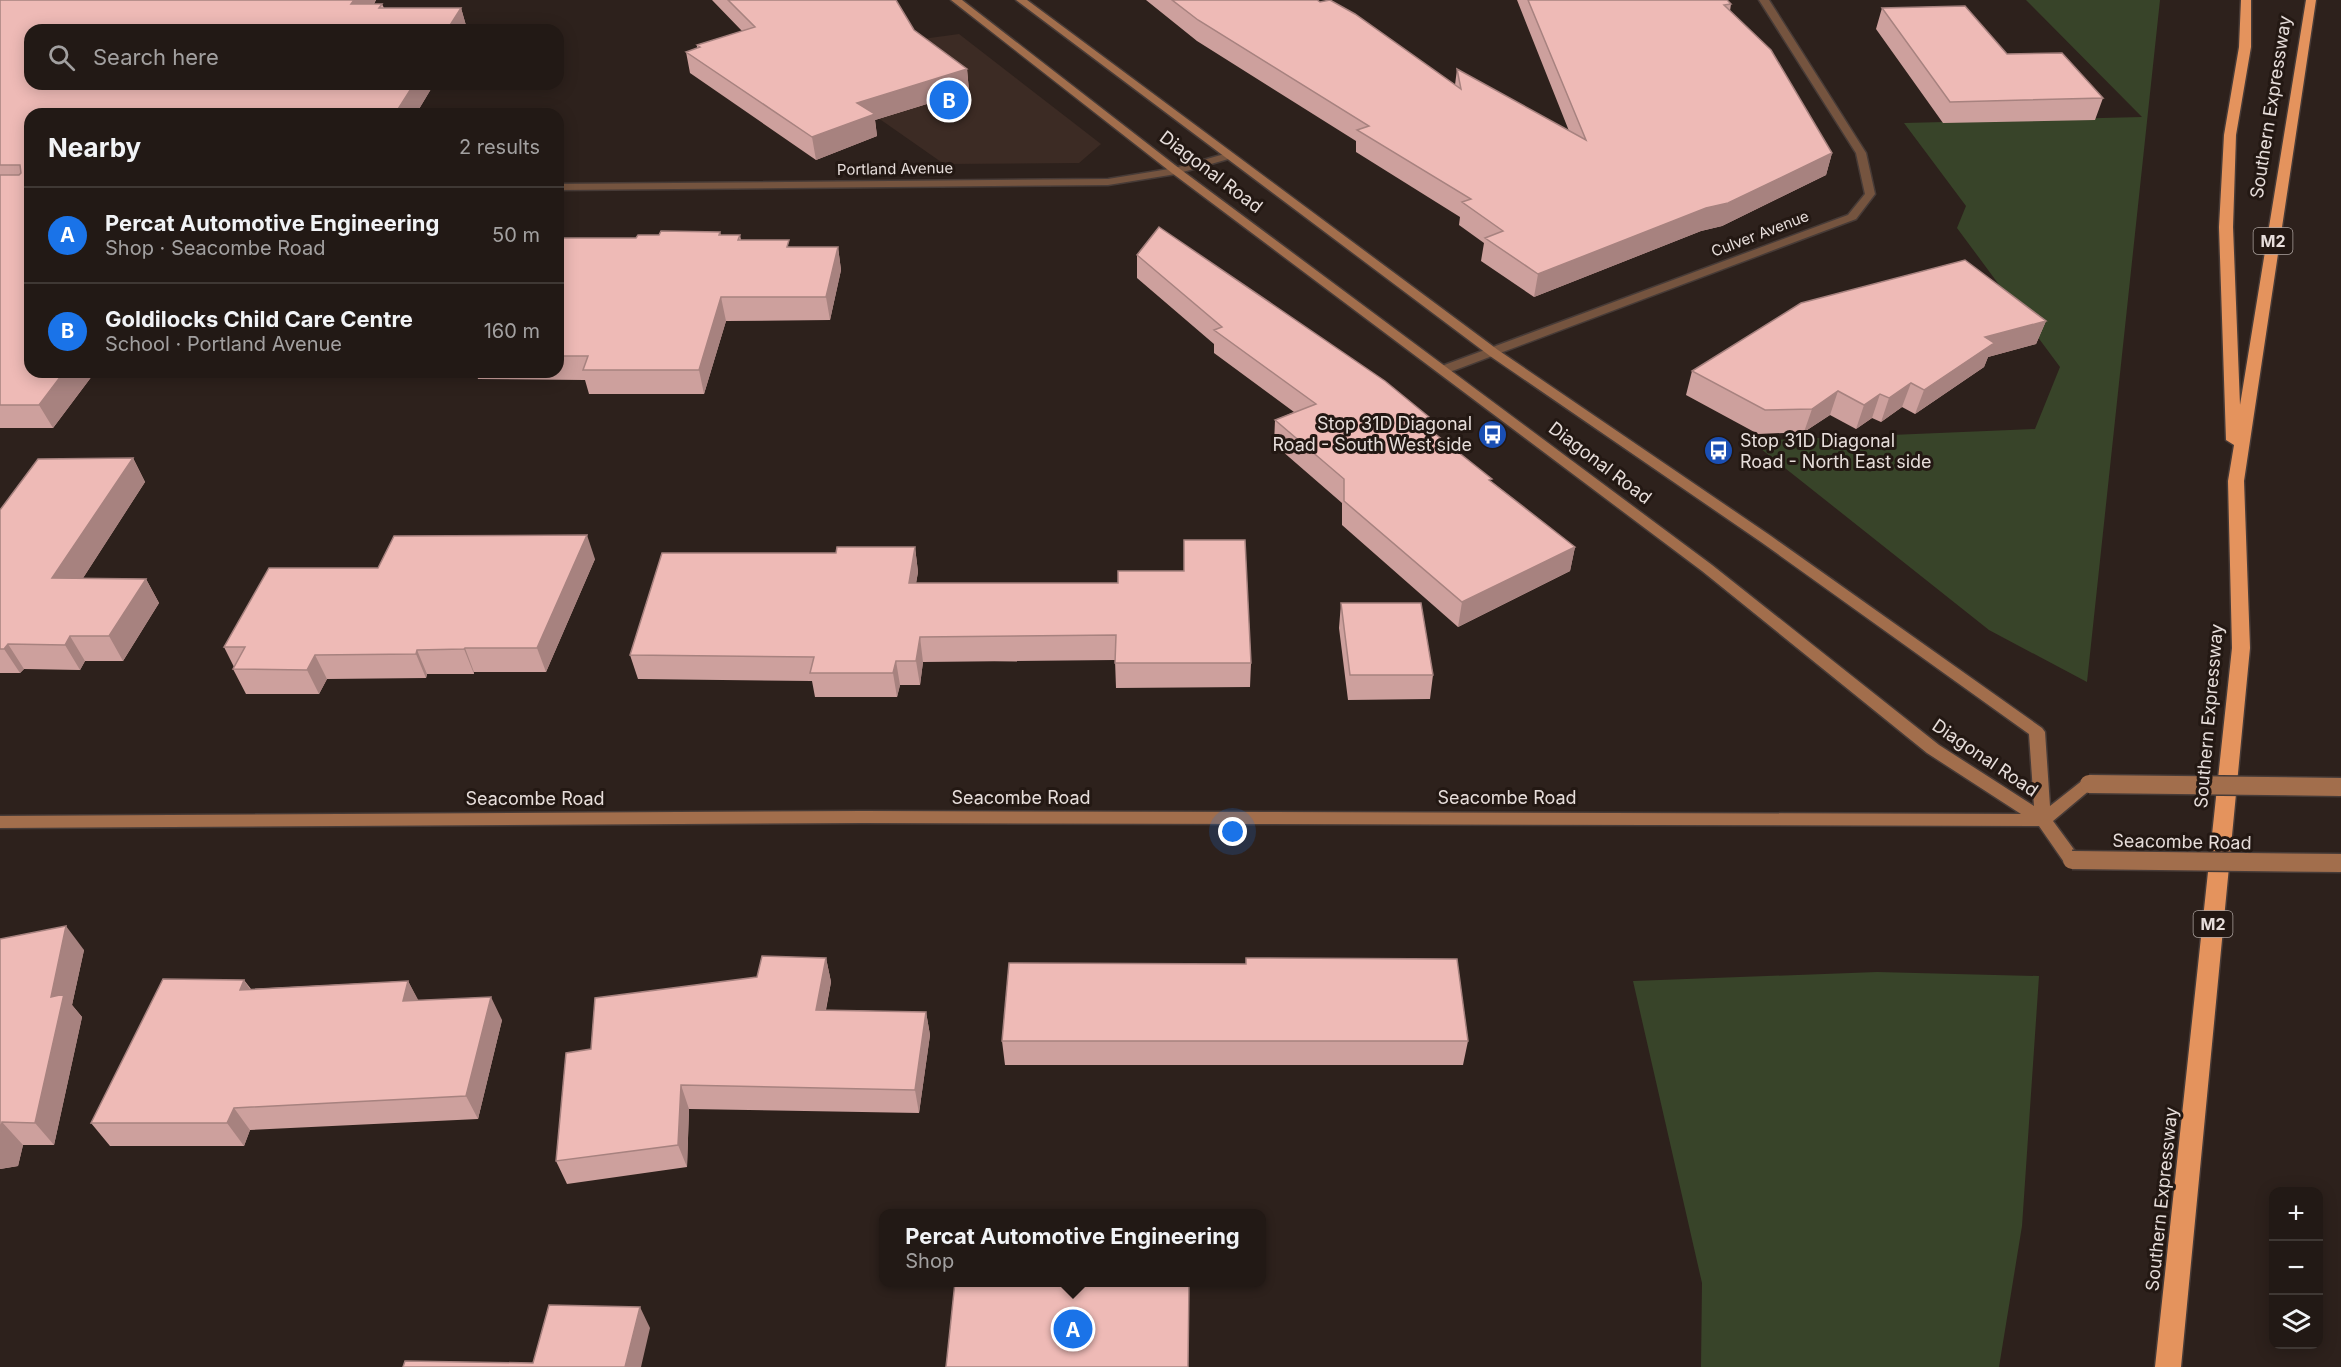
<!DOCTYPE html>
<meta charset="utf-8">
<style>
body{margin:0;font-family:Inter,sans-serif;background:#2e2622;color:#f1f3f6}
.controls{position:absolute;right:18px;bottom:18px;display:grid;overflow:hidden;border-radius:12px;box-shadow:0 3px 15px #0003}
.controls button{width:54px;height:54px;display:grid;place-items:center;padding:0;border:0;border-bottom:2px solid #3f3834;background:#221915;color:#f1f3f6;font:30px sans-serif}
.you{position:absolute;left:1233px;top:832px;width:21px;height:21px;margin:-15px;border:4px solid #fff;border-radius:50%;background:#1a73e8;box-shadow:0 0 0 9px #1a73e833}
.badge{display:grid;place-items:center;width:39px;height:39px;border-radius:50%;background:#1a73e8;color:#fff;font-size:20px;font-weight:700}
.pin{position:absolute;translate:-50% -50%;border:3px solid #fff;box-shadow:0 2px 6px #0006}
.popup{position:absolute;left:879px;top:1209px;width:387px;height:78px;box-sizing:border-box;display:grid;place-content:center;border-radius:12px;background:#221915;filter:drop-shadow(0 2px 4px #0005);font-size:20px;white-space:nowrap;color:#a2a0a0}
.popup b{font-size:22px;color:#f1f3f6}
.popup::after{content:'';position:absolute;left:50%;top:100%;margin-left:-12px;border:12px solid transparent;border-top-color:#221915}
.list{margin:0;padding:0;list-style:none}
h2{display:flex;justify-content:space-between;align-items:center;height:78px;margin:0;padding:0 24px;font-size:26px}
h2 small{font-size:20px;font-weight:400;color:#a2a0a0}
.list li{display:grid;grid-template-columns:39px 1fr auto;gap:18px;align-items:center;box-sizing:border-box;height:96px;padding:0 24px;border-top:2px solid #3f3834}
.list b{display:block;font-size:22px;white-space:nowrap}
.list p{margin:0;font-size:20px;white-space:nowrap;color:#a2a0a0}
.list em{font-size:20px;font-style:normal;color:#a2a0a0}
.icon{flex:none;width:33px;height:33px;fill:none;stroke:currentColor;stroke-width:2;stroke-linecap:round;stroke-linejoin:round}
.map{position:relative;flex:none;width:2341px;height:1367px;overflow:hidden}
.search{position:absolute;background:#221915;box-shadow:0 3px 15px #0003;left:24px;top:24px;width:540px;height:66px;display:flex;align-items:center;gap:15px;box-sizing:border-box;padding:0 21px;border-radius:18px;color:#a2a0a0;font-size:22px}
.panel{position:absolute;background:#221915;box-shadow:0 3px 15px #0003;left:24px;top:108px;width:540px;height:270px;border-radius:18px}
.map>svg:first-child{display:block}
.education{fill:#3c2b24}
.green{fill:#384429}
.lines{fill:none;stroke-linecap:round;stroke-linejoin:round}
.street-casing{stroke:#473b37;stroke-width:3}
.secondary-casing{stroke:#473b37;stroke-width:3}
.highway-casing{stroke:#473b37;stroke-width:3}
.street{fill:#75543f;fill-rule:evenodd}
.secondary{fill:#a26e4c;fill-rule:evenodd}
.highway{fill:#e4935d;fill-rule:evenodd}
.secondary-bridge-casing{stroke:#473b37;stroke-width:21;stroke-linecap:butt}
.secondary-bridge{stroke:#a26e4c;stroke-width:18}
.wall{fill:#cda09d}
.shaded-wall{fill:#a7827f}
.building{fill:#eebab6;stroke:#a7827f;stroke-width:1.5}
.labels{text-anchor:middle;stroke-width:6;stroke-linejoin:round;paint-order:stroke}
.far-street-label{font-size:15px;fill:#e7dedb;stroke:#231813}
.shield{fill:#231813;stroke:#aca39f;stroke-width:1.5}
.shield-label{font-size:16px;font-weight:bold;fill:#e7dedb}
.street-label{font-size:18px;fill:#e7dedb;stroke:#231813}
.poi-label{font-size:18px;fill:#e7dedb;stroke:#231813;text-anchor:end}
</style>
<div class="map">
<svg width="2341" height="1367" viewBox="0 0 2341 1367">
<rect width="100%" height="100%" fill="#2d211c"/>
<path class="education" d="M959,34l142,110 -22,19 -135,1 -153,-107z"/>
<path class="green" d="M2026,0h134l-73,682 -98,-52 -238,-189 284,-12 25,-62 -103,-139 9,-22 -62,-83 238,-6z
M1877,972l162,4 -17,250 -23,141h-298l1,-84 -69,-302z"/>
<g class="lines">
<defs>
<path id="street" d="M1759,0h10l97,153 9,41 -19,25 -409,154h-8l-2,-3 2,-3 409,-152 17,-21 -9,-41z
M1228,153l4,1v4l-56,16 -68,11 -550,5v-6l550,-5 67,-11z"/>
<path id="secondary" d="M951,0h11l218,169 532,396 227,180 95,61 -5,-72 -268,-192 -271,-186 -474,-356h11l471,350 273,186 271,192 3,4 5,74 33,-26h12l2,4 -44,37 25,34 2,5 -2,5 -6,1 -6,-1 -27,-39 -1177,-3 -862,5v-12l862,-5 1159,3 -94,-61 -225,-182 -530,-398z"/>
<path id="highway" d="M2241,0h10v47l-15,88 -3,92 7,178 66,-405h10l-72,481 6,167 -69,719h-26l77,-719 -4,-167 6,-36 -8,-5 -7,-213 5,-92 15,-88z"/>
</defs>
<use href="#street" class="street-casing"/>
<use href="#secondary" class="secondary-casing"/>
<use href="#highway" class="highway-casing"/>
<use href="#street" class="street"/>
<use href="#secondary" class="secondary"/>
<use href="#highway" class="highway"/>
<defs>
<path id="secondary-bridge" d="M2089,784l252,3
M2072,860l269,3"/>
</defs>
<use href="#secondary-bridge" class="secondary-bridge-casing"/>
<use href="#secondary-bridge" class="secondary-bridge"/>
</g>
<path class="wall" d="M0,0h376l-2,4h8l2,4h77l6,21 -1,1h-436l404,54 -18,30h-386v258h65l-42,56h-53z
M712,0h184l18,30 53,39 2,22 -94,29 2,16 -61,24 -126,-87 -4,-21 11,-4v-3l45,-14z
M1146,0h171l138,85 2,-16 112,62 -52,-131h210l4,4 -1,7 102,142 -6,22 -104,51 -21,5 -167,66 -53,-36 3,-18 -25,-18 1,-8 -104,-65v-11l-159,-100z
M1882,8l125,46 96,44 -8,22 -152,3 -67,-94z
M720,232l1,3h19l1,5 49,7h48l3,23 -11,50 -104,1 -22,73h-115l-4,-14 -107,-1 -2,-7h82v-134h78l23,-3z
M1137,255l292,162 -1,11 64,54 83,65 -5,24 -112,56 -116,-102v-22l-68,-59 1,-24 19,-8 -80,-59v-9l-77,-66z
M2046,321l-10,23 -48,13 -4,10 -69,47 -13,-7 -21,15 -9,-4 -16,11 -26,-14 -26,17 -46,2 -72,-39 6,-24z
M133,458l12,24 -62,96 63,1 13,24 -36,58h-38l-5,9 -56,-1 -4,4h-20v-163z
M915,547l3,25 -2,11 335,80 -1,24 -134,1 -1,-28 -192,2 -3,23h-20l-3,12h-82l-3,-16 -174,-2 -8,-24 206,-102z
M595,559l-49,113h-72v2h-47l-1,4 -99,1 -8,15h-73l-13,-25 1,-2 -10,-20 154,-79z
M1341,603l92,72 -3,24 -82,1 -9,-72z
M0,939l84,11 -12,55 10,12 -28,128h-31l-5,21 -18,3z
M826,958l5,24 -5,28 100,2 4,23 -11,78 -230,-4 -2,58 -120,17 -11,-23 35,-112 166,-72z
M1246,964l222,77 -5,24h-458l-3,-24z
M244,980l7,9 157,-8 10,20 84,19 -24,99 -228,11 -6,16h-134l-19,-23z"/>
<path class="shaded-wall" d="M354,0h22l-18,25 -7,-21z
M461,8l6,21 -1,1h-19z
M967,69l2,22 -94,29 2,16 -61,24 -4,-23 45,-34z
M414,84h20l-18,30h-21z
M1832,153l-6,22 -104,51 -21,5 -167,66 4,-23z
M838,247l3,23 -11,50 -4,-23z
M721,297l5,24 -22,73 -5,-24z
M2046,321l-10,23 -48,13 -4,10 -69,47 9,-24 61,-53z
M64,372h31l-42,56 -14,-23z
M1911,383l-9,24 -21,15 8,-24z
M1838,391l-8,24 -26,17 8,-23z
M1880,394l-8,24 -16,11 8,-24z
M1429,417l-3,24 -7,-20z
M133,458l12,24 -78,121 -15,-25z
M587,535l8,24 -49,113 -9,-24z
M915,547l3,25 -6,36 -3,-25z
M1575,547l-5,24 -112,56 4,-25z
M146,579l13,24 -36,58 -14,-25z
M70,636l15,25 -5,9 -15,-25z
M920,637l3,25 -3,23 -4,-24z
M8,644l16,25 -4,4 -16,-24z
M465,648l9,24v2l-10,-25z
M417,650l10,24 -1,4 -10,-24z
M315,655l12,24 -8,15 -12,-24z
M896,661l4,24 -3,12 -4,-24z
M66,926l18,24 -12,55 10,12 -28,128 -19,-22 16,-126z
M826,958l5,24 -10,52 -5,-24z
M244,980l15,23 -19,-13z
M408,981l13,24 -18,-4z
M491,997l11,23 -24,99 -12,-23z
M926,1012l4,23 -11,78 -4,-23z
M681,1085l8,24 -2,58 -9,-22z
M234,1108l16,22 -6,16 -17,-23z
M2,1122l21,23 -5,21 -18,3v-36z
M640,1307l10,21 -9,39h-16z"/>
<path class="building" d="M0,0h354l-3,4h31l-3,4h82l-14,22h-417v54h384l-19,30h-365v107l-3,4h3v147h34l-25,33h-39v-230h19l2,-2 -1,-8h-20z
M728,0h168l18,30 53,39 -110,34 18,11 -63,23 -126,-85 14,-5 -3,-2 58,-18z
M1172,0h145l3,2 10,-2 25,14 106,75 -4,-20 129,71 -58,-140h199l4,4 -7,1 47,45 61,103 -104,50 -22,5 -168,66 -53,-36 18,-7 -41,-29 9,-3 -114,-69 12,-4 -171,-106z
M1965,6l42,48 55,-1 41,45 -153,4 -68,-94z
M1159,227l226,154 44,36 -10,4 73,58 -3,1 86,67 -113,55 -118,-101v-22l-69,-59 41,-16 -102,-74 8,-3 -85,-72z
M661,231l59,1 -1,3h21l-2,5h51l-2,7h51l-12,50h-105l-22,73h-116l5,-14h-30v-118h78l2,-3h21z
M1965,260l81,61 -61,16 9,6 -70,47 -13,-7 -22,15 -9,-4 -16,11 -26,-14 -26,18 -47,1 -73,-39 109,-68z
M133,458l-81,120 94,1 -37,57h-39l-5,9 -57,-1 -4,5h-4v-139l38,-51z
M587,535l-50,113h-72l-1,1 -47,1 -1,4 -101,1 -8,15 -74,-1 12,-22h-21l45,-79h109l16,-32z
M1184,540h61l6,123h-136l1,-28 -196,2 -4,24h-20l-3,12h-83l4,-16 -184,-2 32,-102h174l1,-6h78l-6,36h209v-12h66z
M1341,603h80l12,72h-83z
M66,926l-15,71 13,-3 -29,129 -33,-1 -2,11v-194z
M762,956l64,2 -10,52 110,2 -11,78 -234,-5 -3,60 -122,16 10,-108 25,-4 4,-51 162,-21z
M1246,958l211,1 11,82h-466l7,-78 237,1z
M163,979l81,1 -4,10 168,-9 -5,20 88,-4 -25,99 -232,12 -7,15h-136z
M955,1282h234l-1,85h-242z
M549,1305l91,2 -15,60h-222l2,-6 128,2z"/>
<defs>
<symbol id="bus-disc" viewBox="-11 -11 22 22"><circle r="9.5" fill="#1a4fb4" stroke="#231813"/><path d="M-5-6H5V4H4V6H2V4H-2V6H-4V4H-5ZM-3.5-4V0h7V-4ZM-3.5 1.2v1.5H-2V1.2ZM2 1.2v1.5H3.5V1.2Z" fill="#fff"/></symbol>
</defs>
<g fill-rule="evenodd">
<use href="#bus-disc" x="1476" y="418" width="33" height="33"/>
<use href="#bus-disc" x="1702" y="434" width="33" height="33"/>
</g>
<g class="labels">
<g class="far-street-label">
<text transform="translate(895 169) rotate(-1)" y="5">Portland Avenue</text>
<text transform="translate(1760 234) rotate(-21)" y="5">Culver Avenue</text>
</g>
<g class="shield">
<rect x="2253.5" y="228" width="39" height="26" rx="4.5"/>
<rect x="2193.5" y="911" width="39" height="26" rx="4.5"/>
</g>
<g class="shield-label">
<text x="2273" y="247">M2</text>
<text x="2213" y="930">M2</text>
</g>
<g class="street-label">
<text transform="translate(2271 107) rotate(-81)" y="6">Southern Expressway</text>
<text transform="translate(1211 172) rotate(37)" y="6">Diagonal Road</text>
<text transform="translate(1600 463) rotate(37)" y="6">Diagonal Road</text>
<text transform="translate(2209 716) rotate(-85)" y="6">Southern Expressway</text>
<text transform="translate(1985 758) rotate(34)" y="6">Diagonal Road</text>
<text x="1021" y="804">Seacombe Road</text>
<text x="1507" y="804">Seacombe Road</text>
<text x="535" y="805">Seacombe Road</text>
<text transform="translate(2182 842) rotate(1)" y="6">Seacombe Road</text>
<text transform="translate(2162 1199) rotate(-84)" y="6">Southern Expressway</text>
</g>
<g class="poi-label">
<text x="1472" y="430">Stop 31D Diagonal<tspan x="1472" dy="21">Road - South West side</tspan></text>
<text x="1740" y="447" text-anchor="start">Stop 31D Diagonal<tspan x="1740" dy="21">Road - North East side</tspan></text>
</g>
</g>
</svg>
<div class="controls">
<button>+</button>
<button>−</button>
<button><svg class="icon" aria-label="layers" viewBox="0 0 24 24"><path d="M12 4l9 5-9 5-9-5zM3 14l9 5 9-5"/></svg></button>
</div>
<div class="you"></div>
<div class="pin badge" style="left:1073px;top:1329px">A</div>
<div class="popup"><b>Percat Automotive Engineering</b>Shop</div>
<div class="pin badge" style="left:949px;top:100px">B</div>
<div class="search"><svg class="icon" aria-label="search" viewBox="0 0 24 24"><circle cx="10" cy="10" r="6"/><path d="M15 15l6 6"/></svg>Search here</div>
<section class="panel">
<h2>Nearby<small>2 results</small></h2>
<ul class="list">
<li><span class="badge">A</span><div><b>Percat Automotive Engineering</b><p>Shop · Seacombe Road</p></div><em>50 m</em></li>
<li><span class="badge">B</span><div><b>Goldilocks Child Care Centre</b><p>School · Portland Avenue</p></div><em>160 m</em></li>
</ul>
</section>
</div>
